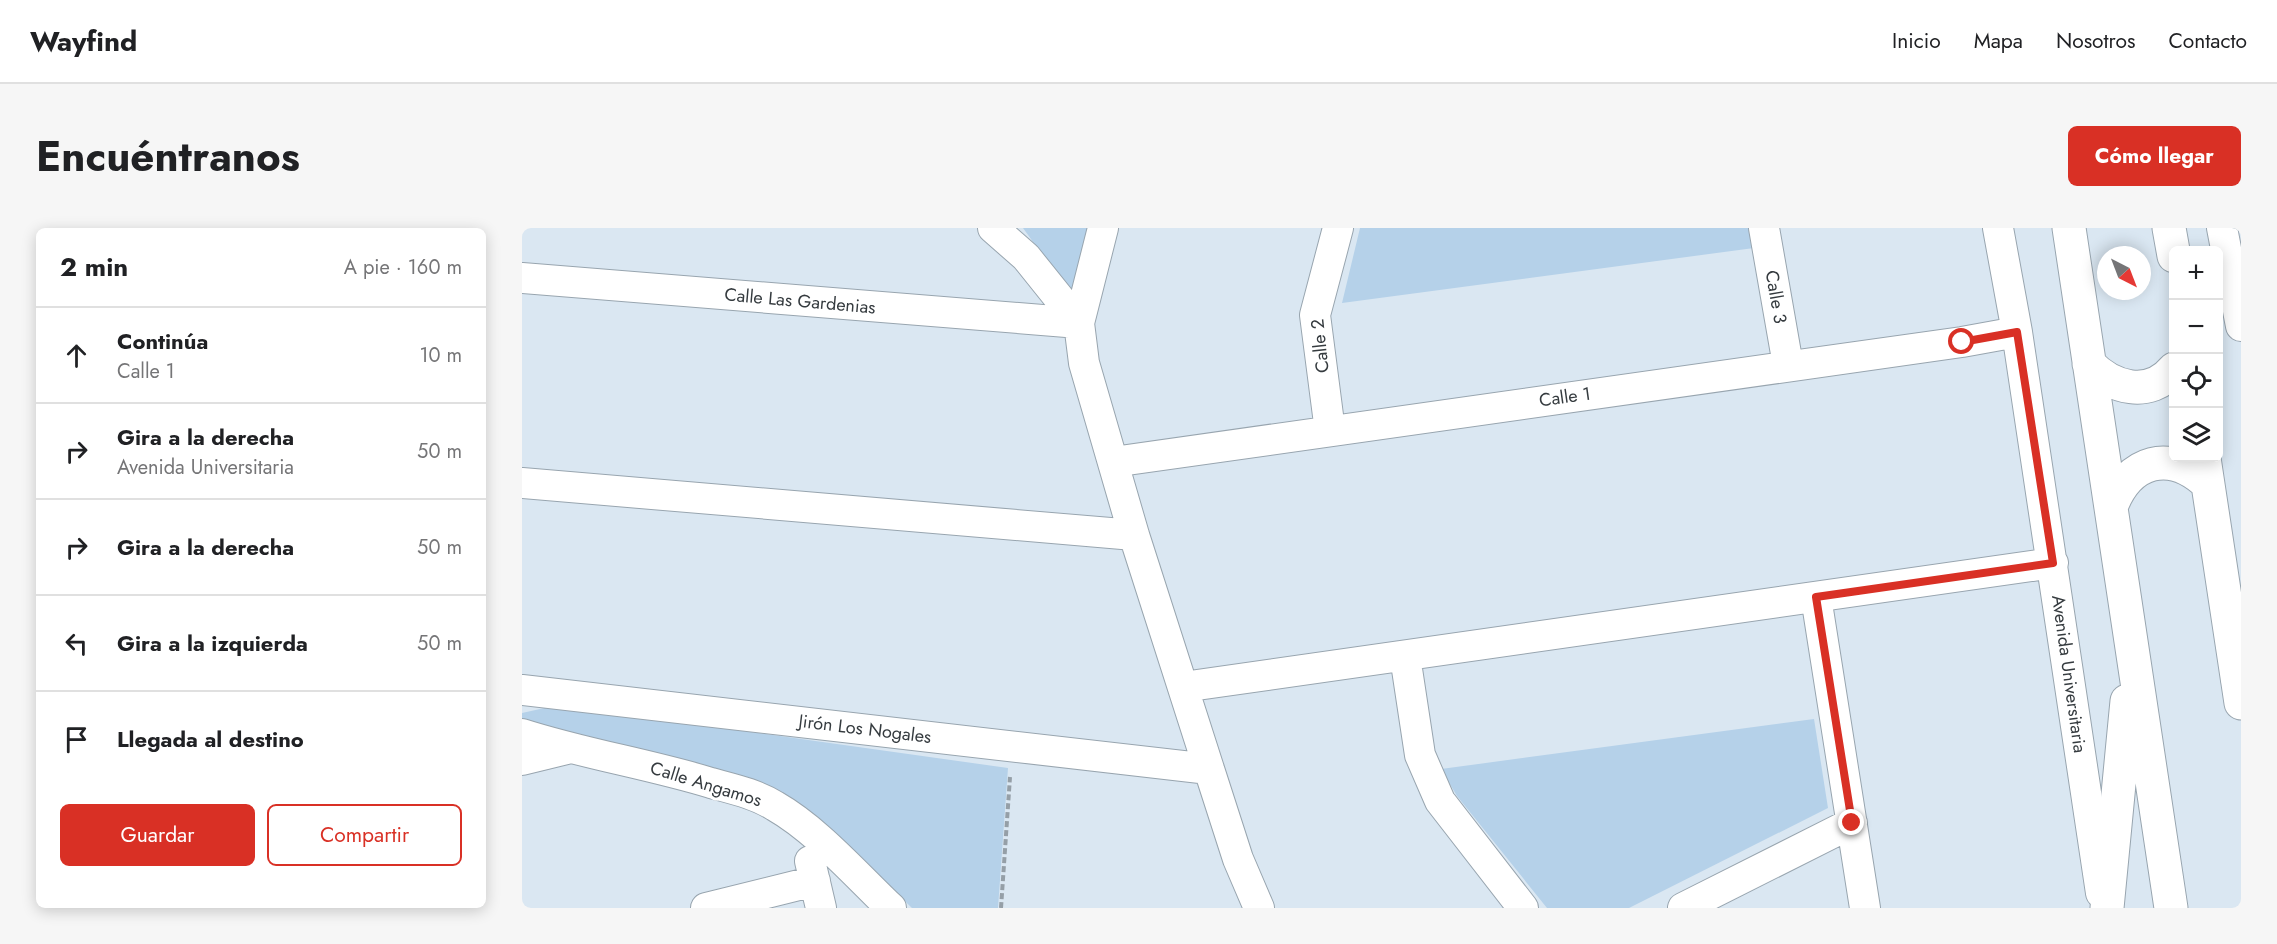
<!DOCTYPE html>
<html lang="es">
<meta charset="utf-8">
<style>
body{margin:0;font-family:Jost,sans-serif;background:#f6f6f6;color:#202124}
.controls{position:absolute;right:18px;top:18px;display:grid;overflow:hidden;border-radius:9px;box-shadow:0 3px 15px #0003}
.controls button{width:54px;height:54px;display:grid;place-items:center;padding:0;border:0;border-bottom:2px solid #e0e0e0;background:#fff;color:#202124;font:30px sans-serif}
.compass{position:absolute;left:1575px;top:18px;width:54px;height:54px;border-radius:50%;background:#fff;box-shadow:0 3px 15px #0003;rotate:138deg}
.stop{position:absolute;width:18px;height:18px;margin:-14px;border:4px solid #d93025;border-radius:50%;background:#fff}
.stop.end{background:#d93025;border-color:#fff;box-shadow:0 2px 6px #0008}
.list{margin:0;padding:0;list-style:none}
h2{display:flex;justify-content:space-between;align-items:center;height:78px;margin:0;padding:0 24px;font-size:26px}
h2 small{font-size:20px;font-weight:400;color:#757577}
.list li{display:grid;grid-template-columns:39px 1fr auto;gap:18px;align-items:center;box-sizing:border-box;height:96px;padding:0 24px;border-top:2px solid #e0e0e0}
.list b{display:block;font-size:22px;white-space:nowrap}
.list p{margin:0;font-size:20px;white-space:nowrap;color:#757577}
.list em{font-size:20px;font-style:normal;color:#757577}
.actions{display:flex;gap:12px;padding:18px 24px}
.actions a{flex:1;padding:14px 0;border:2px solid #d93025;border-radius:9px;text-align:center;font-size:21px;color:#d93025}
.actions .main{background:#d93025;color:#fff}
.icon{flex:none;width:33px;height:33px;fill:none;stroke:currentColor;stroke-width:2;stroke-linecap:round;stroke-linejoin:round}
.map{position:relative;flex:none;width:1719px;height:680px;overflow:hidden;border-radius:9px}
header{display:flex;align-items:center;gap:36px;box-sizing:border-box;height:84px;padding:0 30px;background:#fff;border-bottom:2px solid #e0e0e0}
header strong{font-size:28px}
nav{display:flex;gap:33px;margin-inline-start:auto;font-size:21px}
.intro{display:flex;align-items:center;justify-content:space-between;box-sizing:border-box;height:144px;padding:0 36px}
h1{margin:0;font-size:42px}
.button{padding:15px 27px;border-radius:9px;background:#d93025;color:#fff;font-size:21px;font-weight:700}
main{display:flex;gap:36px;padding:0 36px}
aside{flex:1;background:#fff;border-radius:9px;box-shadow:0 3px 15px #0003}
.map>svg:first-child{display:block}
.green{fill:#b5d1e9}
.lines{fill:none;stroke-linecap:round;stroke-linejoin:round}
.street-casing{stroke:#98a5af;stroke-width:32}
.secondary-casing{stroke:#98a5af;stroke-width:35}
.primary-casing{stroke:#98a5af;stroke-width:35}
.path{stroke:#959fa7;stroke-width:4;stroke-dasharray:6 3;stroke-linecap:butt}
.street{stroke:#fff;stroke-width:30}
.secondary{stroke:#fff;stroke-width:33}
.primary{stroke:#fff;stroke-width:33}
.route{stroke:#d93025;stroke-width:8}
.labels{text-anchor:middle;stroke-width:6;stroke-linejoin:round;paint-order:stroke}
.street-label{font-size:18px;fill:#353b3f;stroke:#fff}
</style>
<header>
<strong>Wayfind</strong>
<nav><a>Inicio</a><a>Mapa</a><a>Nosotros</a><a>Contacto</a></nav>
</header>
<div class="intro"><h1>Encuéntranos</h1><a class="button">Cómo llegar</a></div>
<main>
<aside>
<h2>2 min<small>A pie · 160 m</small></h2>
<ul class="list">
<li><svg class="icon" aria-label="ahead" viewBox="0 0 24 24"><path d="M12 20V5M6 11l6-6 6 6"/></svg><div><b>Continúa</b><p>Calle 1</p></div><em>10 m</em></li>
<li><svg class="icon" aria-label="right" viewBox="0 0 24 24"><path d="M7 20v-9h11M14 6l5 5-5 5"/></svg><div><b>Gira a la derecha</b><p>Avenida Universitaria</p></div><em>50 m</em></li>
<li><svg class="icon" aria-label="right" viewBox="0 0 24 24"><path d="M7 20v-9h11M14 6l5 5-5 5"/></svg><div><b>Gira a la derecha</b></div><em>50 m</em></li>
<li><svg class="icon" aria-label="left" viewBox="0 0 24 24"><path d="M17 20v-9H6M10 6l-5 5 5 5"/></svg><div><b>Gira a la izquierda</b></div><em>50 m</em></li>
<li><svg class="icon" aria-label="arrive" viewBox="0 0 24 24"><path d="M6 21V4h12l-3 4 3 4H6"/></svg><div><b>Llegada al destino</b></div></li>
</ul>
<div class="actions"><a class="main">Guardar</a><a>Compartir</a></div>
</aside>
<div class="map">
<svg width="1719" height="680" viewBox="0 0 1719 680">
<rect width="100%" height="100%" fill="#dae7f2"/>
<path class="green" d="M501,0h65l-16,68z
M838,0h389l5,20 -412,55z
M36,477l450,63 -10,140h-86l-95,-92 -28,-17 -267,-79v-7z
M1292,491l14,89 -199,100h-82l-90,-112 -16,-27z"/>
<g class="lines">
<defs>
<path id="street" d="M471,0l33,29 53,66
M581,0l-24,95 5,40 50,172 75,234 29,90 21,49
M1242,0l24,137
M1476,0l19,104 84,561
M1700,0l19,98
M0,50l557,45
M808,203l-15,-116 23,-87
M591,234l849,-120 55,-10
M0,255l612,52
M1294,369l49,311
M883,428l15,99 20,46 83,107
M661,459l870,-124
M0,462l687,79
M0,506c62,20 127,30 189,49 22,6 45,11 64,23 42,24 81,69 116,102
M0,532l45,-11
M288,633l11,47
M184,680l109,-27
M1161,680l169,-85"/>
<path id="secondary" d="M1547,0l102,680
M1647,0l5,28
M1567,136c23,24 60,35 85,5
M1682,230l37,245
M1589,279c18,-47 59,-59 97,-23
M1585,680l20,-207"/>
<path id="primary" d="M1716,452l3,5"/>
</defs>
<use href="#street" class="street-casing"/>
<use href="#secondary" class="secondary-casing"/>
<use href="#primary" class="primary-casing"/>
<path class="path" d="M479,680l9,-131"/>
<use href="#street" class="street"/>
<use href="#secondary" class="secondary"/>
<use href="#primary" class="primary"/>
</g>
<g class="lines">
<path class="route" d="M1330,595l-36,-226 237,-34 -36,-231 -55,10"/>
</g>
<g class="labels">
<g class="street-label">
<text transform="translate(1254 69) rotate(80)" y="6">Calle 3</text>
<text transform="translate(278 73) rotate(5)" y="6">Calle Las Gardenias</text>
<text transform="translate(798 118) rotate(-96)" y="6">Calle 2</text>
<text transform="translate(1043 169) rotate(-8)" y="6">Calle 1</text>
<text transform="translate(1547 446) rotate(82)" y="6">Avenida Universitaria</text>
<text transform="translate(343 501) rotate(7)" y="6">Jirón Los Nogales</text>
<text transform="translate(184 556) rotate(17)" y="6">Calle Angamos</text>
</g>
</g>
</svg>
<div class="controls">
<button>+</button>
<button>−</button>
<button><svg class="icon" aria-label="locate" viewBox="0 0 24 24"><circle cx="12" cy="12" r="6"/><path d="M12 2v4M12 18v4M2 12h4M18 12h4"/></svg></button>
<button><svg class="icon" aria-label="layers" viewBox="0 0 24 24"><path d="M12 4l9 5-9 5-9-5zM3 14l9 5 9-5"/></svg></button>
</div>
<svg class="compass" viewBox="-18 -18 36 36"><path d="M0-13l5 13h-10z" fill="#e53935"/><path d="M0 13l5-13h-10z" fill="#757577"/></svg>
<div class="stop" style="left:1440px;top:114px"></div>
<div class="stop end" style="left:1330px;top:595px"></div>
</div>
</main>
